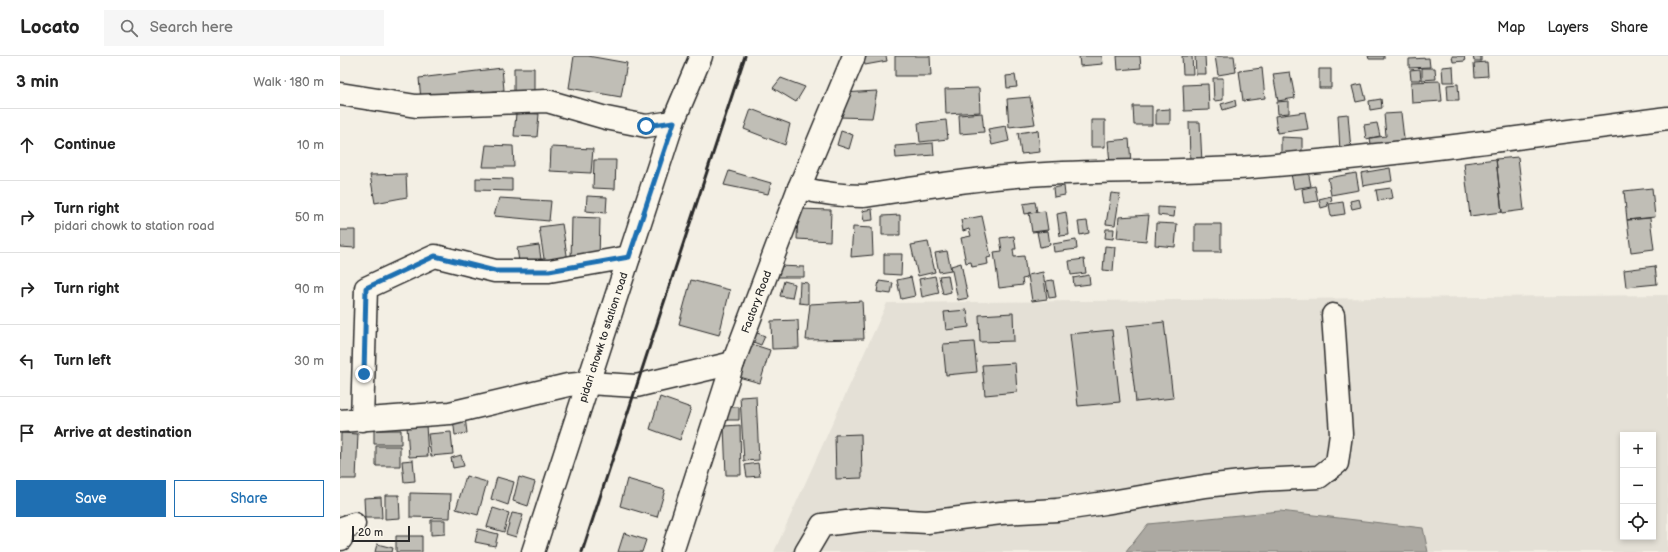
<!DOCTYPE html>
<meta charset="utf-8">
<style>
body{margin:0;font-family:"Balsamiq Sans",sans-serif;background:#f6f6f6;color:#222}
.controls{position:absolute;right:12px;bottom:12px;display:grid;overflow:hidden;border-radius:0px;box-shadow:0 2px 6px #0003}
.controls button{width:36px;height:36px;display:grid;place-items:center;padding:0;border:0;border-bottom:1px solid #e0e0e0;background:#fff;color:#222;font:20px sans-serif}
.scale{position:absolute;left:12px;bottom:10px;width:58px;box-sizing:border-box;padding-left:4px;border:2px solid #2b2b2b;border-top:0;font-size:11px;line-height:14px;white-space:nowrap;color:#2b2b2b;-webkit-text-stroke:3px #fbf7ec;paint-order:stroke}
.stop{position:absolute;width:12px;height:12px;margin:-9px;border:3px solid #1f6fb2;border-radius:50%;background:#fff}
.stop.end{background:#1f6fb2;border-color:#fff;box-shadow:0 1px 4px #0008}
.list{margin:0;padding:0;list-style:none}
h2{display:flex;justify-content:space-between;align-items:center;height:52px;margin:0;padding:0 16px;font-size:17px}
h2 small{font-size:13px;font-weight:400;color:#767676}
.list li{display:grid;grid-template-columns:26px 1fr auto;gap:12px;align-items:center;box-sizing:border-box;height:72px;padding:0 16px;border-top:1px solid #e0e0e0}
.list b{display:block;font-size:15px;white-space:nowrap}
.list p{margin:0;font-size:13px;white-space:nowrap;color:#767676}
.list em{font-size:13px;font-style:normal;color:#767676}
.actions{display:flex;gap:8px;padding:12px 16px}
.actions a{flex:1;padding:9px 0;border:1px solid #1f6fb2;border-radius:0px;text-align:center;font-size:14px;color:#1f6fb2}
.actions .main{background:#1f6fb2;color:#fff}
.icon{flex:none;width:22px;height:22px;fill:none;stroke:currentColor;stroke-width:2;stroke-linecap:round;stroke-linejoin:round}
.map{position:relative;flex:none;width:1328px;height:496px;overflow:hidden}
header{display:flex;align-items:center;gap:24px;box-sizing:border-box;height:56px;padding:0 20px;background:#fff;border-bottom:1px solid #e0e0e0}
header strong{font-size:19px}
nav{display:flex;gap:22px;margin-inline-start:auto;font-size:14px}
.search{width:280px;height:36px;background:#f6f6f6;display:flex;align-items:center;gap:10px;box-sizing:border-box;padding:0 14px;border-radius:0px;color:#767676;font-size:15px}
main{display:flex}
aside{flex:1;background:#fff}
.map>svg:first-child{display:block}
.built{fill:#e4e0d6;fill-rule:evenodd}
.water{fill:#aca9a2;stroke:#787772}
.building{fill:#c0beb6;stroke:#2b2b2b}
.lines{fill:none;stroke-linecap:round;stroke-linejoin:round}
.minor-casing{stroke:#2b2b2b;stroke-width:25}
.major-casing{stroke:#2b2b2b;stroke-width:25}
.minor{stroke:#fbf7ec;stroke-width:22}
.major{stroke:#fbf7ec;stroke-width:22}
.rail{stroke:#2b2b2b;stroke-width:3}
.route{stroke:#1f6fb2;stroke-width:5}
.labels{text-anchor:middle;stroke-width:3;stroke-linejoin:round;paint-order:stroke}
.street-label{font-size:11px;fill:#2b2b2b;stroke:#fbf7ec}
</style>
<header>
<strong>Locato</strong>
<div class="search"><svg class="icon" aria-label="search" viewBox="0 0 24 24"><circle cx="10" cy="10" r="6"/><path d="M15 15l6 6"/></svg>Search here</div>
<nav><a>Map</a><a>Layers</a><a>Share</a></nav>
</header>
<main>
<aside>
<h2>3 min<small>Walk · 180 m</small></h2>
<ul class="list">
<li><svg class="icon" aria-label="ahead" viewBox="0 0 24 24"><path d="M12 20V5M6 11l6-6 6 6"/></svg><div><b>Continue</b></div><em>10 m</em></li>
<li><svg class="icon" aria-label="right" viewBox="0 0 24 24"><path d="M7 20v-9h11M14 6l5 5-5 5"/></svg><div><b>Turn right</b><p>pidari chowk to station road</p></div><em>50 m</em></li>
<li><svg class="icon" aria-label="right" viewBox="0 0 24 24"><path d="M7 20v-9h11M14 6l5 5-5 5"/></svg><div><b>Turn right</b></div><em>90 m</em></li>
<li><svg class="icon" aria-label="left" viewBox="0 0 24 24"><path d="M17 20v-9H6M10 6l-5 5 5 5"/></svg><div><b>Turn left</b></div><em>30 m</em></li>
<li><svg class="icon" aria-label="arrive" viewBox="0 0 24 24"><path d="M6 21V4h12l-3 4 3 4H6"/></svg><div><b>Arrive at destination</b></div></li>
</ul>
<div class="actions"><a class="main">Save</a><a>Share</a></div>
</aside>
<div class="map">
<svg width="1328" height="496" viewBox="0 0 1328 496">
<rect width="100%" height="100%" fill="#f3efe4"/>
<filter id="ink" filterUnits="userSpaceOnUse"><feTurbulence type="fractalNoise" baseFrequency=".025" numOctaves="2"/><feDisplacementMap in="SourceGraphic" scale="8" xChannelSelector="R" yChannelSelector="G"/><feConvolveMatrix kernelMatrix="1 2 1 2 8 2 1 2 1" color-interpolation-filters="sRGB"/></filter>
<g filter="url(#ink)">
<path class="built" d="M1328,239v257h-894l113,-249zM1283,379h30v102h-30z"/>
<path class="water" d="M940,455l143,17 5,24h-302l22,-28z"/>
<path class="building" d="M234,0h14l39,7 -6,34 -52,-9z
M523,0h23l1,5 -22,4z
M555,0h35l1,20h-36z
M739,0h23l1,8 -23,2z
M777,0h23l1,12 -23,2z
M842,0h10l1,18h-10z
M855,0h10l1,18h-10z
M875,0h19l2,16 -18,3z
M1028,0h16v3h-15z
M1112,0h12l1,5 -12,1z
M1133,0h8v5h-7z
M1089,2l1,9 -21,1v-9z
M1147,6l1,14 -13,1 -1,-14z
M1113,10l1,16h-11l-1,-15z
M162,12l2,22 -83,10 -2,-22z
M174,12h20v25h-20z
M922,12l3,30 -22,3 -4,-30z
M1082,12h13l1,11 -14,1z
M979,13h12v19h-12z
M1080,13l1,11h-10l-1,-10z
M950,16l5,26 -17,3 -5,-27z
M675,19l2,12 -10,1 -1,-12z
M441,22l24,9 -9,15 -23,-14z
M873,22h10v22l-9,1z
M1100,25l2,20 -30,2 -1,-21z
M868,28l1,26 -25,1 -1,-26z
M1022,28l4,16 -10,2 -4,-16z
M1118,28l1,16h-11l-1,-15z
M639,32l1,24 -34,2 -1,-25z
M537,35l-5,27 -33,-1 3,-24z
M690,41l5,27 -26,3 -2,-28z
M1041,43l1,9 -12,2 -1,-9z
M895,44l1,6 -13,4 -2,-6z
M949,45v12l-11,1 -1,-12z
M793,50h19v19h-18z
M411,53l39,15 -5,21 -41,-16z
M830,53v15h-14v-14z
M965,56l3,17 -31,4 -2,-17z
M176,57l23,1 -2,23 -23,-1z
M642,57l2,19 -24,2 -1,-19z
M1061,57l4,34 -33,3 -2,-12 16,-2 -2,-22z
M1008,58l3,37 -11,1 -2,-37z
M606,64l2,19 -28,3 -2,-19z
M751,64h14v27h-14z
M849,66h11l2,41h-12z
M1037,67l3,13 -14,3 -2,-14z
M666,70l3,15 -17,4 -4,-16z
M698,74l2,22 -19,2 -3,-21z
M501,75l12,4 -4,14 -12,-4z
M941,81l21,1v15h-21z
M789,83l2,23 -21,2 -2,-23z
M593,87l1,12 -38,3 -1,-12z
M146,89l27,1 1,21h-31z
M211,91l42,2 -2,24 -41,-2z
M1178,101l6,53 -22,3 -6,-54z
M1156,103l6,53 -32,4 -6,-53z
M254,104h22l-1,29 -22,-1z
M1050,112l2,13 -29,5 -2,-13z
M389,115l42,12 -3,11 -44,-9z
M968,115l3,15 -17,3 -3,-15z
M1016,117l3,17 -28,5 -3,-17z
M66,118l1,23 -32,6 -5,-28z
M136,122l36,1v12l-36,-1z
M724,130l1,9 -11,2 -1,-9z
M975,130l3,15 -14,2 -2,-14z
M1051,132l2,10 -15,3 -2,-11z
M1312,132l3,29 -28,3 -3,-29z
M771,137l9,1 -5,31 -9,-1z
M247,140l20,1 -1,16 -20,-2z
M991,140l1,5 -5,1 1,4 -7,2 -2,-9z
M159,142l52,3 -2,20 -55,-5z
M1019,143l2,8 -9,2 -2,-8z
M695,146l2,10 -12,2 -2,-10z
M1003,146l2,12 -14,2 -2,-12z
M818,151l17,1 -1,9 -16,-2z
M458,153l33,1 -1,31 -33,-2z
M532,153l1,11 -9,1 -2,-10z
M705,155l3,19 -16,2 -3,-19z
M726,156l3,23 -9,1 -3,-22z
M560,159v20h-18v-19z
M809,159l-3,26 -29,-3 2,-21z
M642,160l9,41 -4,1 1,6 -16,3 -1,-5 -5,1 -5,-25 10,-2 -2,-7 -6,2 -2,-11z
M232,161l28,1 -1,43 -28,-1z
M1310,162l4,31 -23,3 -4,-32z
M747,165l2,12 -9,2 -2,-13z
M816,167l21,1 -2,23 -20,-2z
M222,168l6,37 -23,4 -6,-38z
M855,168h26v28h-26z
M513,171l19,1 1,27 -22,2z
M766,173h8l-1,10 -8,-1z
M0,174h15v18l-15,-1z
M708,175l2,14 -10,2 -3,-15z
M674,180l2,13h-3l1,8 10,-1 3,22 -5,1 1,6 -24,3 -5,-36 8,-1 -2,-13z
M736,184l1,9 -23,3 -1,-8z
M588,186l7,30 -17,4 -7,-31z
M199,189l3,21 -22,3 -3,-21z
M765,190l10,1 -2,24 -10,-1z
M607,195l4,19 -12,2 -4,-19z
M544,198h18l-1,21 -17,-1z
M744,203l2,14 -15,2 -2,-14z
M621,207l7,35 -10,2 -7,-34z
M438,210l26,1v10h-26z
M1315,210l2,18 -31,3 -2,-17z
M703,216l4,27 -15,2 -4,-26z
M608,219l3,17 -8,2 -4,-18z
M749,219l1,9 -16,2 -1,-8z
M595,220l4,17 -17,4 -3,-18z
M571,221l4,19 -14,3 -4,-19z
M351,224l39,10 -11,45 -40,-11z
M713,224l3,17 -7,1 -3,-17z
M444,225l11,3 -3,14 -12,-2z
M539,225l14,2 -2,11 -14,-2z
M460,226l8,1v21l-9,-1z
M522,245l2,38 -58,1 4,-36z
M627,254l2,17 -23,3 -2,-18z
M673,257l1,28 -34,1 -1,-27z
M458,264l1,28 -27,1 -1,-28z
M824,266l9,76 -37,4 -9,-76z
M772,274l8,72 -42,4 -8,-72z
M412,275l13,5 -4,9 -13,-5z
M405,286l25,8 -10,33 -25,-7z
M634,286l3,30 -31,3 -3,-31z
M675,307l2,29 -32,3 -3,-30z
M416,340l3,64 -15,1 -4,-64z
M320,341l31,11 -11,32 -30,-11z
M387,351h12v13h-12z
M125,361l2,16 -12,2 -2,-16z
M86,369l2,31 -19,1 -2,-31z
M400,369l1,50h-15l-2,-49z
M34,374h27v14h-27z
M111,376l2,22 -22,2 -3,-22z
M1,377l17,1 -2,45h-16z
M521,378l1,44 -26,1 -1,-44z
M36,390h24v20h-24z
M121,399l3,11 -11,2 -2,-10z
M73,404l2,21 -11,1 -2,-21z
M418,407l2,13 -13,1 -2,-12z
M126,420l21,6 -9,33 -22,-6z
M157,421l17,5 -6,23 -17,-6z
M179,421l16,5 -7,24 -15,-5z
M287,423l38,11 -8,27 -37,-11z
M70,437l41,1 -1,24 -40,-1z
M45,439h14l1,23 -15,1z
M41,441l1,21h-17l-1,-20z
M153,452l16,5 -5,19 -17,-5z
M172,457l11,2 -7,22 -10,-3z
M91,464h14v14l-14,1z
M138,473l20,5 -3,12 -20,-4z
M284,477l22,7 -4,12h-24z
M56,480h26v16h-26z
M37,488l16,4 -1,4h-17z"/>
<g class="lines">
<defs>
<g id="minor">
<path d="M0,38l76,12 131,-5 59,17 40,8 27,-4"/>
<path d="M459,132c22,5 41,8 64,8 60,-9 121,-19 182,-22 69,-4 138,-2 207,-7 139,-11 278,-31 416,-49"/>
<path d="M22,364l4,-132 69,-32 60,15h54l80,-14"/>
<path d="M0,365l110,-8 118,-28 20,-2 48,3 97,-23"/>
<path d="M0,482l1,1 1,-11 12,-4"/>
<path id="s1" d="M193,496l140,-430 28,-66"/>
<path d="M466,496l16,-27 49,-6 56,3 74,-9 56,-3 48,-7 100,-17 54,-6 60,-3 18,-14 4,-29 -8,-119"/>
</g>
<g id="major">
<path id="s2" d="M332,496l61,-189 66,-175 55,-132"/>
</g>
</defs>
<use href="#minor" class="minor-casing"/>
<use href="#major" class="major-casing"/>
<use href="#minor" class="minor"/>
<use href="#major" class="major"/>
<path class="rail" d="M242,496l163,-496"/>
</g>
</g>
<g class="lines" filter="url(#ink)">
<path class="route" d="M24,318l2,-86 69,-32 60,15h54l80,-14 45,-135 -28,4"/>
</g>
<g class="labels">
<g class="street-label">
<text dy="4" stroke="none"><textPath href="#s2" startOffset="264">Factory Road</textPath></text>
<text dy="4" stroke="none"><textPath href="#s1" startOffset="226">pidari chowk to station road</textPath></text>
</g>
</g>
</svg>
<div class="controls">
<button>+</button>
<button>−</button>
<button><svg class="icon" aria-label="locate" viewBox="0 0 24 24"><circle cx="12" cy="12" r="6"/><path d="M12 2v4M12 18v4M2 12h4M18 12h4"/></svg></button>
</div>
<div class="scale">20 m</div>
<div class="stop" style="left:306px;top:70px"></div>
<div class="stop end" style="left:24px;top:318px"></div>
</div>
</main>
